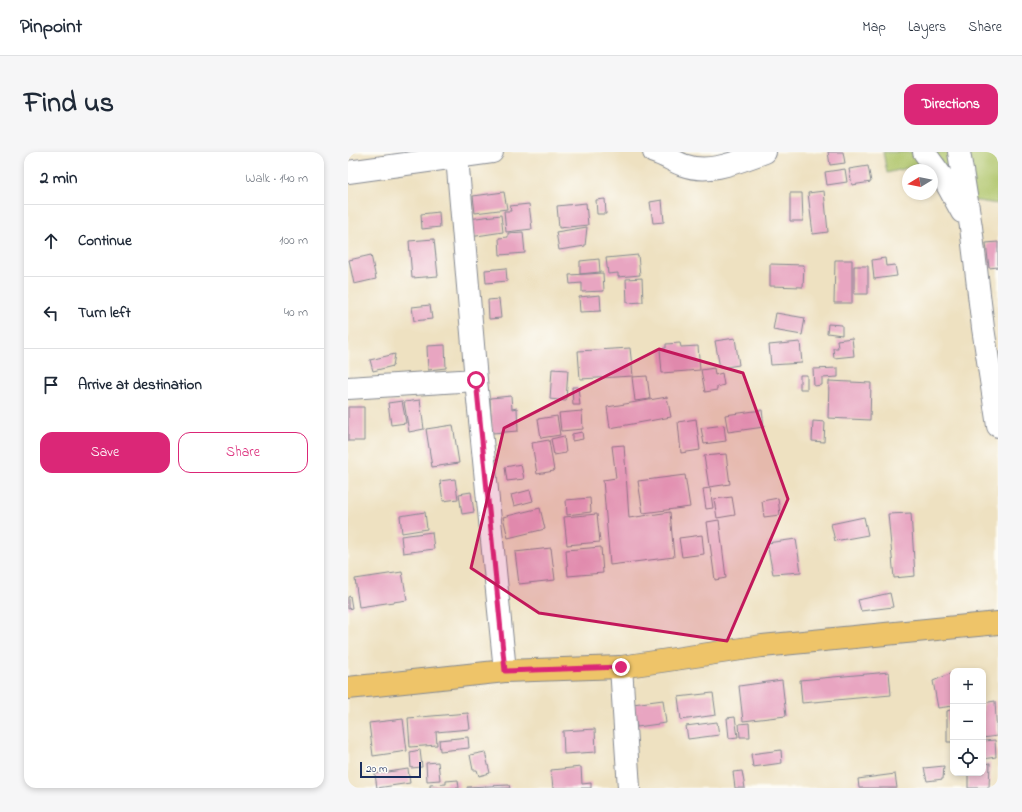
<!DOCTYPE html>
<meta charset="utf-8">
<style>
body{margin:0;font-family:"Indie Flower",sans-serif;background:#f6f6f7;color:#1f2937}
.controls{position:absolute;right:12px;bottom:12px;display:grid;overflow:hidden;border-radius:8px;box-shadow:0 2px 6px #0003}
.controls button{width:36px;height:36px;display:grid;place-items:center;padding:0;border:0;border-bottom:1px solid #e0e1e3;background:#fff;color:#1f2937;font:20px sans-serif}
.compass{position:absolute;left:554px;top:12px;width:36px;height:36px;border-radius:50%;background:#fff;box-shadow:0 2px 6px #0003;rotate:260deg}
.scale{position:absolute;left:12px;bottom:10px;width:61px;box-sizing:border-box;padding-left:4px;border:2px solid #1b2f5e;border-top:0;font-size:11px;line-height:14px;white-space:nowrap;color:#1b2f5e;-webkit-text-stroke:3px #fdfcf7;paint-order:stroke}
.stop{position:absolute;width:12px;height:12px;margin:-9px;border:3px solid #db2777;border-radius:50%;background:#fff}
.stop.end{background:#db2777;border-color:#fff;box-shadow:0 1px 4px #0008}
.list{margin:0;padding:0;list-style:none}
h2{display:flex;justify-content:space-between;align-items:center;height:52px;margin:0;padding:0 16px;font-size:17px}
h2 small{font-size:13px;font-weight:400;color:#747a83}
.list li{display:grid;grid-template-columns:26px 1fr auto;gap:12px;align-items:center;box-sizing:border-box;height:72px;padding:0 16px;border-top:1px solid #e0e1e3}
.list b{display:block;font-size:15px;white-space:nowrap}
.list em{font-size:13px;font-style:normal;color:#747a83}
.actions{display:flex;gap:8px;padding:12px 16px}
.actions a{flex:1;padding:9px 0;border:1px solid #db2777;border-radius:12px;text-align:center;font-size:14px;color:#db2777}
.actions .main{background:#db2777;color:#fff}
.icon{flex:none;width:22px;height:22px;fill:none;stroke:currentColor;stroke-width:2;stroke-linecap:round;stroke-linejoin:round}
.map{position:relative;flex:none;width:650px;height:636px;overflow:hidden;border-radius:12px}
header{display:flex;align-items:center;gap:24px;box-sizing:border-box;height:56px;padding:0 20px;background:#fff;border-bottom:1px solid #e0e1e3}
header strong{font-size:19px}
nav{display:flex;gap:22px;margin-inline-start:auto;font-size:14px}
.intro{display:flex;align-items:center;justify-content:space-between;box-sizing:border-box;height:96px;padding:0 24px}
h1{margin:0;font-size:28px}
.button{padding:10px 18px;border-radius:12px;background:#db2777;color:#fff;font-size:14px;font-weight:700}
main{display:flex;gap:24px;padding:0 24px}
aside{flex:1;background:#fff;border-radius:12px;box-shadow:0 2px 6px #0003}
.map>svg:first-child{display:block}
.green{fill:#aec468;stroke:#647a63}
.building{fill:#e8a5c1}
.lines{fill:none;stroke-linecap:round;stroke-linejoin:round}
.minor-casing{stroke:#848890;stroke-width:24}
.primary-casing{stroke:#848890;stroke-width:24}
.minor{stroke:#fff;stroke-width:22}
.primary{stroke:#eec469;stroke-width:22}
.route{stroke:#db2777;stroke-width:5}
.marked{fill:#c2185b;fill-opacity:0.2;stroke:#c2185b;stroke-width:3;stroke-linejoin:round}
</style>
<header>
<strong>Pinpoint</strong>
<nav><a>Map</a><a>Layers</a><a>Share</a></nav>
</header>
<div class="intro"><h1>Find us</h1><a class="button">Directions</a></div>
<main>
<aside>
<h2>2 min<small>Walk · 140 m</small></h2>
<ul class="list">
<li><svg class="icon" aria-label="ahead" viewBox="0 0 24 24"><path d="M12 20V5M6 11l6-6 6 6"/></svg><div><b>Continue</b></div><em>100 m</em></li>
<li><svg class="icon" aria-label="left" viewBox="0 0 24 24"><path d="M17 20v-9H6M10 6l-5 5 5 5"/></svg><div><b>Turn left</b></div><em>40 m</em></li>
<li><svg class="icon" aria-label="arrive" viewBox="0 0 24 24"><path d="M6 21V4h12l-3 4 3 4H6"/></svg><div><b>Arrive at destination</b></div></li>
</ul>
<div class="actions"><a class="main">Save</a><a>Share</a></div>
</aside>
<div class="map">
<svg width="650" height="636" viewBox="0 0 650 636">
<rect width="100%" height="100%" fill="#fdfcf7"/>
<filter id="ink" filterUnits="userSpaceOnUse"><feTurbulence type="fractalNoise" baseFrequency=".025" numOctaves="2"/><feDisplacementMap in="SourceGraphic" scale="8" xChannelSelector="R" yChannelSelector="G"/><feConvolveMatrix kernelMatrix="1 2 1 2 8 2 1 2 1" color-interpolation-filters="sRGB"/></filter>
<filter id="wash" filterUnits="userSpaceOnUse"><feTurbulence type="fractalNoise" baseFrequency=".012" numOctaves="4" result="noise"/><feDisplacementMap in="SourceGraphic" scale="16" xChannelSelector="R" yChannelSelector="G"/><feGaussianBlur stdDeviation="0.9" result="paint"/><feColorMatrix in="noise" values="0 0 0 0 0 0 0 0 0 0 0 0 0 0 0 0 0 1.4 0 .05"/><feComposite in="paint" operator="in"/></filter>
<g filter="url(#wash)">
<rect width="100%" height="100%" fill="#eee1c1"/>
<path class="green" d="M535,0h115v52l-34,-5 -24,-39 -53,13z"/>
<g id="blocks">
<path class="building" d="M480,0h15l2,11 -15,2z
M520,14l3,16 -19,3 -3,-16z
M497,17l2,13 -20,3 -2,-13z
M476,39l4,41 -15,2 -5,-41z
M156,40l3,17 -32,4 -2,-17z
M442,41h12l1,28h-13z
M257,47l1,15h-9l-1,-14z
M314,48l2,22 -11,1 -3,-21z
M238,51l2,22 -29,3 -2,-22z
M181,52l3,25 -26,3 -2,-21h7l-1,-5z
M91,60l1,15 -18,2 -1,-15z
M153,63l2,17 -33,5 -2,-18z
M239,75l-2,19 -26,4 -3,-18z
M175,80l2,21 -25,2 -1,-17 9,-1v-4z
M86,87l4,37 -26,2 -3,-37z
M650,90v25l-9,1 -3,-25z
M23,103l5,24 -22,5 -5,-24z
M290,103l2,20 -22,2v-4l-10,1 -2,-16z
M537,106l1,8 9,-1 2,11 -23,3 -2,-19z
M251,107l1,13 -20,2v-13z
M487,108h17v43h-18z
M422,112l34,1 -1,22 -33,-1z
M506,114h14v28h-14z
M158,116l1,13 -21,2 -1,-13z
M255,121l1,18 -22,1v-9l-12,1 -1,-9z
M294,126l1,24 -16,1 -1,-24z
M252,143l1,16 -21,1 -1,-15z
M151,147l2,19 -12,1 -1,-19z
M82,153l2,14 -18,2 -2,-14z
M428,161l29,5 -3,17 -29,-5z
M480,172l14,1v10l-15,-2z
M387,186l4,27 -19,3 -5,-27z
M504,186l2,18 -20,2 -1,-10h5l-1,-8z
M452,190l2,21 -31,2 -2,-20z
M332,191l1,4 17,-1 2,24 -38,3 -2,-24 6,-1v-4z
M97,193l1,23 -18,2 -1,-24z
M282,196l3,28 -53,3 -2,-28z
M47,202l-2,12 -20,5 -3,-11z
M366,216l1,7 7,-2 2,12 -7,2v3l-12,2 -4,-22z
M490,216v9l-16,1v7l-8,1 -1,-17z
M204,217l16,1 -2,31 -16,-2z
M452,223h7v14h-7z
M299,224l3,23 -15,2 -3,-24z
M481,229l42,2 -1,37 -42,-2z
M224,235h6l2,18h-7z
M163,244l1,13 5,-1 1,23 -26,2 -2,-35z
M319,245l4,20 -61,11 -3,-21z
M72,248l4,29 -15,3 -5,-30z
M54,249l4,22 -15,2 -3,-22z
M0,255h16v34h-16z
M414,258l2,17 -36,5 -3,-17z
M234,259l1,18 -22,2 -2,-18z
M209,264l3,19 -19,3 -3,-19z
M348,267l4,31 -19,3 -3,-31z
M465,269l12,1 -1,20 -12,-1z
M105,273l6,38 -27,4 -6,-38z
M376,273l2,16 -22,3 -3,-16z
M234,280l1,7 -11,2v-7z
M216,284l2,17 -12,2 -3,-16z
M201,288l5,31 -17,3 -5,-31z
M276,293l5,73 41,-6 4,45 -64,8 -7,-85 13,-2 -4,-32z
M378,302l4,30 -21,3 -5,-31z
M173,312l3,15 -17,2 -2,-14z
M337,323l5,32 -47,6 -5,-32z
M107,327l3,20 -15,2 -3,-20z
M362,336l3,20 -7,1 -3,-20z
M182,338l3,11 -19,5 -3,-11z
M123,340l3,20 -12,2 -3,-20z
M384,345l3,18 -18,3 -3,-19z
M242,346l1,14 -24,3 -1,-15z
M430,346l2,17 -16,2 -2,-16z
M192,356l5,21 -37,9 -5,-21z
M77,360l2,17 -25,4 -2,-17z
M563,361l4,63 -21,2 -6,-64z
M249,362l3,28 -33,3 -3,-28z
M516,365l4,18 -33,6 -4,-17z
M371,368l7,58 -11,2 -8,-58z
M84,380l2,17 -31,4 -2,-17z
M354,383l2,19 -22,3 -3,-19z
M448,387l5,33 -28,2 -6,-31z
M253,395l2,26 -35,3 -2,-26z
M203,396l4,32 -36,4 -4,-32z
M54,420l5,28 -48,7 -4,-28z
M542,441l3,14 -32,4 -3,-11z
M2,444l2,12 -4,1v-12z
M541,520l2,23 -89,8 -2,-23z
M604,521l1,33 -15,2 -5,-27z
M434,528l4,36 -43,5 -4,-35z
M365,541l3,22 -35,5 -3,-23z
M315,548l3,23 -29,4 -4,-23z
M647,549l2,35 -14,2v-35z
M605,557v33h-6v-31z
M120,561l2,16 -34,3 1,13 -27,2 -2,-29z
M387,565l3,20 -9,1 -2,-20z
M55,567l4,32 -34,5 -4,-33z
M369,570l2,13 -31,4 -2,-13z
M401,571l1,14h-10l-1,-13z
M247,577l1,23 -32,2 -1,-23z
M120,585l1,11 -29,3 -1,-11z
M647,588l1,17 -13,2v-18z
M72,598l2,17 -11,1 -1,-16z
M433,598l1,13 -29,4 -2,-13z
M137,600l5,21 -11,3 -2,-6h-4l-3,-15z
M90,610l2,18 -13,1 -1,-18z
M642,611l-1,25h-21v-15h15v-9z
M596,614l-1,13 -16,2 -3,-13z
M233,615l1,17 9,-1v5h-38l-2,-18z
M60,617l2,14 -33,5 -2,-14z
M394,619l3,17h-10l-2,-16z
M547,622l2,14h-38l-1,-9z
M110,628l1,8h-29v-3l16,-1v-3z
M161,633l1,3h-43v-1z"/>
</g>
</g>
<g filter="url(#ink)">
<use href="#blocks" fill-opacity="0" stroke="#848890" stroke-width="1"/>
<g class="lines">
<defs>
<path id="minor" d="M306,0c10,3 19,9 29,13 27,10 56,-4 82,-13
M576,0l21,29 17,31
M611,0l12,75 12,101 15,98
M109,5l19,223 29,291
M0,20l144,-20
M0,236l128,-8
M273,515l8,121"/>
<path id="primary" d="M0,536l157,-17 116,-4 141,-21 236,-23"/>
</defs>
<use href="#minor" class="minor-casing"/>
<use href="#primary" class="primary-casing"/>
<use href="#minor" class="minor"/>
<use href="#primary" class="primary"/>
</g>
</g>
<g class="lines" filter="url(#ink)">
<path class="route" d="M128,228l29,291 116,-4"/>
</g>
<path class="marked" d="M311,197l84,24 45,126 -61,142 -188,-28 -68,-45 33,-140z"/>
</svg>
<div class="controls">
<button>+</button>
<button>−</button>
<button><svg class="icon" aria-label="locate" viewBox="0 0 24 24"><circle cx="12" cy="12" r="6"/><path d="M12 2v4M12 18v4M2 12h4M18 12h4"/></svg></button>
</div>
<svg class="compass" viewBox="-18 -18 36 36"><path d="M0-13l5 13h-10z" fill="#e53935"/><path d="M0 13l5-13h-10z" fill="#747a83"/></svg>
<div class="scale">20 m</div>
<div class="stop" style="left:128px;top:228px"></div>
<div class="stop end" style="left:273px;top:515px"></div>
</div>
</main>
